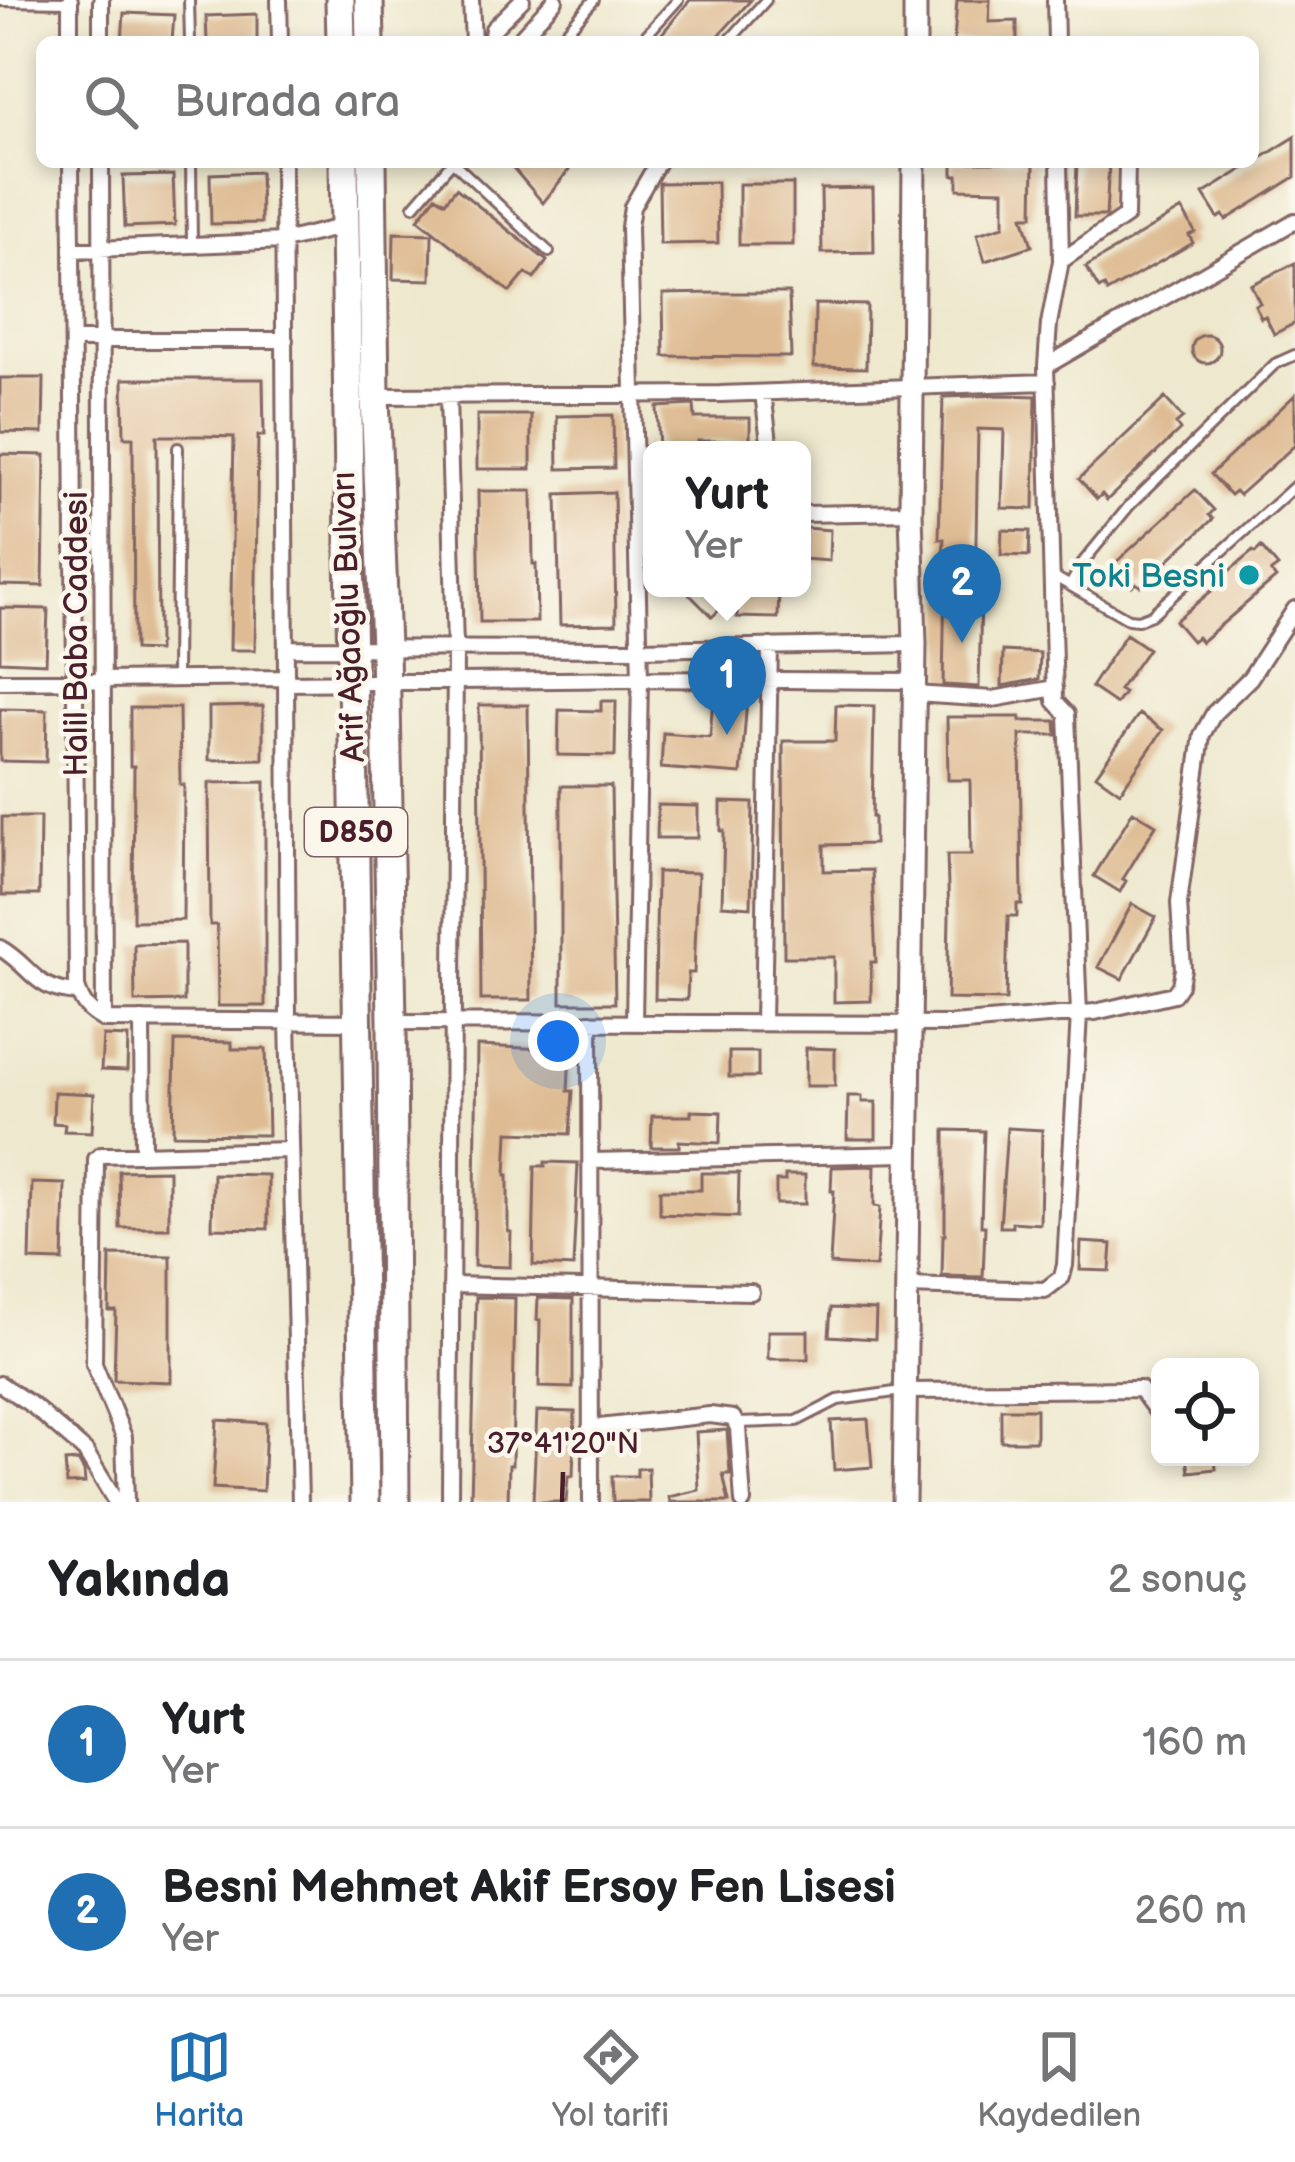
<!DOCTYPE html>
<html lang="tr">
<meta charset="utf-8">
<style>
body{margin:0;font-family:"Balsamiq Sans",sans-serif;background:#f2f2f2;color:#202124}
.controls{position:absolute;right:36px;bottom:36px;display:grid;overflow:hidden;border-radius:18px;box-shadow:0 6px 18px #0003}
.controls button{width:108px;height:108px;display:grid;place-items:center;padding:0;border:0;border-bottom:3px solid #e0e0e0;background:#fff;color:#202124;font:60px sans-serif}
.you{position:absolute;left:558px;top:1041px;width:42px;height:42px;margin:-30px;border:9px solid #fff;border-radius:50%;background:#1a73e8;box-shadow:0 0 0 18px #1a73e833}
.badge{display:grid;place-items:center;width:78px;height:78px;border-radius:50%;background:#1f6fb2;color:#fff;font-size:39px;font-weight:700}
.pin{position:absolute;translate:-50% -99px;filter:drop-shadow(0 3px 6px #0008)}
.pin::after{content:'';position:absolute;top:63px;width:42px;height:36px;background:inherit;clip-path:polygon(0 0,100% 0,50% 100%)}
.popup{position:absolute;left:643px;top:441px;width:168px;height:156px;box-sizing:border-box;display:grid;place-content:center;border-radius:18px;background:#fff;filter:drop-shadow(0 3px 9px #0005);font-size:39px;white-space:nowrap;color:#757577}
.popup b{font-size:45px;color:#202124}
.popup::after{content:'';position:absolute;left:50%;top:100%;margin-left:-24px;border:24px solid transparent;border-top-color:#fff}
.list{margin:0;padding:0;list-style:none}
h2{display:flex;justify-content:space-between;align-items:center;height:156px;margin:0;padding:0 48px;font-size:51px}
h2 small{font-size:39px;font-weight:400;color:#757577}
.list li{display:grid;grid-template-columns:78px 1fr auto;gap:36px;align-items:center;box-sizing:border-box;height:168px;padding:0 48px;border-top:3px solid #e0e0e0}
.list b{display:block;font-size:45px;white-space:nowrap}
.list p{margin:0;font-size:39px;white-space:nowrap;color:#757577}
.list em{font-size:39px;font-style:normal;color:#757577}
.icon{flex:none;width:66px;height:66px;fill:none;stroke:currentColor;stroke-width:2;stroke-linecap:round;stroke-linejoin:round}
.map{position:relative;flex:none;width:1295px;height:1502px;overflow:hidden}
.search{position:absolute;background:#fff;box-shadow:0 6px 18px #0003;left:36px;right:36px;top:36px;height:132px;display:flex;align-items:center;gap:30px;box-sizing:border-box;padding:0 42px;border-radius:18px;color:#757577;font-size:45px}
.sheet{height:492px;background:#fff}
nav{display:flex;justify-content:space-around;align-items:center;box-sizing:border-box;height:168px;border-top:3px solid #e0e0e0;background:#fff;font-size:33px;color:#757577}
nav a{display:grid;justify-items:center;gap:6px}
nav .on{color:#1f6fb2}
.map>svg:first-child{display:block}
.building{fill:#debb93}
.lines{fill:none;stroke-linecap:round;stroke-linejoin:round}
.lane-casing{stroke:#836564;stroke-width:14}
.street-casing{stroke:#836564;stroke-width:20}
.secondary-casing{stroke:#836564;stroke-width:27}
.highway-casing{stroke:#836564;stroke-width:33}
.lane{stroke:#fff;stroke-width:8}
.street{stroke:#fff;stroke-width:14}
.secondary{stroke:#fff;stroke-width:21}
.highway{stroke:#fff;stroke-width:27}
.ticks{fill:none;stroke:#4a1f2b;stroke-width:4.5}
.culture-dot{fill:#0f9aa8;stroke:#fbf7ec;stroke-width:4.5}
.labels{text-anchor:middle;stroke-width:9;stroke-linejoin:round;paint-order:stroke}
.shield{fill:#fbf7ec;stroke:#7f6065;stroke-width:3}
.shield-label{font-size:30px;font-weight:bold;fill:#4a1f2b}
.culture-label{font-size:33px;fill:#0d838f;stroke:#fbf7ec;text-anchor:end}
.street-label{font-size:33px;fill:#4a1f2b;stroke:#fbf7ec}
.ticks-label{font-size:30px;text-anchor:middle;fill:#4a1f2b;stroke:#fbf7ec;stroke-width:9;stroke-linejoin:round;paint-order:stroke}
</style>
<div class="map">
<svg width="1295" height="1502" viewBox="0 0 1295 1502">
<rect width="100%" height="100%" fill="#fbf7ec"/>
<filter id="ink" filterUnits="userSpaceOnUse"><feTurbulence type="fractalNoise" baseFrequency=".00833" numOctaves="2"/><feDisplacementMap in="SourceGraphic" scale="24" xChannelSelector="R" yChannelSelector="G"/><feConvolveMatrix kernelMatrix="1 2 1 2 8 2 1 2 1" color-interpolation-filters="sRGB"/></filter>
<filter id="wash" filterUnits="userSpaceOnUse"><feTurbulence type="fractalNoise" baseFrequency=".004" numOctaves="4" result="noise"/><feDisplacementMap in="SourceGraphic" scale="48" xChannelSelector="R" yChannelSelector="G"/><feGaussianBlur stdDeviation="2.7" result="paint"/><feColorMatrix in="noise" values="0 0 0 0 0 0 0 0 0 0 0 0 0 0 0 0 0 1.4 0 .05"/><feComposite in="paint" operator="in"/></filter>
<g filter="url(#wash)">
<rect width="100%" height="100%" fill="#eee8ce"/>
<g id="blocks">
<path class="building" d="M690,0h61l-38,42h-58z
M957,0h33l-1,22 28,-1v21h-63z
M124,13l50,2 -2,27h-50z
M257,14v28h-50l-1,-26z
M1295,137v40l-69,43 -3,-5 -5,3 -15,-24z
M508,162h67l-32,41z
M953,162h81l-1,54h-10l9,30 -47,15 -8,-27 27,-8v-36l-46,-1v-14h-5z
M1077,162h32l-3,54h-31z
M260,172l1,51 -50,1 -1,-50z
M173,175l2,50 -50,2 -2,-51z
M717,182l1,61 -58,1 -1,-61z
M739,184h54v61h-54z
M456,188l91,73 -13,18 -8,-6 -16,19 -92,-73 18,-23 9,6z
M873,188l1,64 -52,1 -1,-64z
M1182,209l13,23 -6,3 4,8 -86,49 -3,-6 -5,3 -13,-22z
M394,233l38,1 -1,46 -38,-1z
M1295,263v60l-21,11 -9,-18 -4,2 -6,-13 5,-2 -9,-18z
M717,293h72l2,64 -127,-1 -1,-62z
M815,304l52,1 -1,63 -52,-1z
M1192 349a14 14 0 1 1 28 0a14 14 0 1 1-28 0Z
M0,378h44l-1,55 -43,-1z
M123,379h140l1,57h-6l-3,214h-25l4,-213 -31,-1h-46l1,215 -24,-1 -1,-213h-9z
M1004,395l32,1 -2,113 -32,-1 2,-78 -26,-1 -3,165h6l-2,93 -36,-2 2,-107h-3l2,-39h-5l4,-142z
M1295,395v50l-56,50 -4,-4 -5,4 -19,-21z
M1165,398l18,20 -7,6 4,6 -73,70 -5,-6 -5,5 -18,-20z
M694,405l1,13h55v23h-52v9h-39l-2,-43z
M477,415h54v54h-54z
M613,415l1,53 -56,1 -1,-53z
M0,454l45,1 -2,131 -43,-1z
M1195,490l19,20 -5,5 4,4 -73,67 -4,-3 -4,3 -19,-21z
M478,491h54l1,73h3l1,58h-57z
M614,492l2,132 -56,1 -3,-131z
M805,528l25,2 -1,31 -26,-2z
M1002,530l28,1 -1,25 -28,-1z
M1261,547l17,20 -7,5 5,6 -75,64 -4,-5 -5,4 -17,-20 45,-37 -3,-3 36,-30 2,2z
M683,588h96l-1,30 -41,-1 1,-25 -26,25z
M0,608l48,1 -2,54 -46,-2z
M1126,634l22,15 -29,41 5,3 -8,11 -25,-17z
M1003,651l37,2 -1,26 -37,7z
M713,698l34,2 -6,74 -80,-6 2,-35 47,4z
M601,701h15l-1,55 -57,-1 1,-45 42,1z
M479,705h49l3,295h-50z
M836,705l38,1 -2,111h2v27l-50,1v26l48,-1 4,92h-5v39l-37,1v-45h-50l-1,-216h52z
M263,706v53l-54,1v-53z
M130,708h49l1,77h4l-1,135 -50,1 1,-155h-4z
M0,709l47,1 -1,52 -46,-1z
M1139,714l24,16 -43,62 -24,-17z
M947,717h73v4h36l1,14h-37l2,169h-5v12h-9l-2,84 -59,-1 2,-82 -2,-62h24l-1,-75h-22z
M265,782v224h-47l-1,-81h-7l-1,-142z
M561,786h50l4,217h-54z
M721,802l32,1 -2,104 -29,-2 2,-74h-3z
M658,805l40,1v32h-41z
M1133,811l23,14 -33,54 3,2 -6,11 -26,-16z
M2,817h38l-1,78h-37z
M657,872l41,1 -4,100h-6l-1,27 -32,-1z
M1132,904l24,13 -34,62 -24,-12z
M184,943v58l-49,1 -1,-58z
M103,1036l25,1 -1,34 -26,-1z
M175,1041l57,1v7h34l2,86 -95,-1z
M477,1046l93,4 -2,41h5l-3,43 -62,-2 -2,43h2v56l3,1 -1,35 -36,-1z
M806,1048l29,1v37h-29z
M729,1052h29v25h-29z
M54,1092l40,2 -2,38 -28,-1 1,-7 -12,-1z
M848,1096h14v6h14v37h-29z
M691,1111l30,1 -1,31 -41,-2v6h-28l1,-31h39z
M1007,1128l35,2 -2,94 -28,-2v5h-12z
M945,1130l39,1 -3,95h4l-2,51 -41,-1 1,-41h2z
M545,1162l33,1 -5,104 -40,-2 2,-99h10z
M875,1166l-1,40 6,1 -4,60 -46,-3 4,-73h-3l1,-24z
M169,1170v58h-49l-1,-57z
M701,1173h38l-1,44 -78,-3v-24h41z
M213,1174l55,1v54l-56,-1z
M785,1175h20v29h-29v-23h9z
M32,1183l33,1 -2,77 -33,-1z
M1081,1242l31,2 -2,27 -30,-1z
M110,1255l61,1v126l-57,-2 2,-69h-7z
M476,1297l39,1 -3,167h-3l-1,37h-37z
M538,1298l35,1v89l-34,-1 1,-67h-3z
M831,1308l45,2 -1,29 -46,-3z
M768,1331h40v28h-40z
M1001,1409h35v32h-35z
M537,1411l38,1 -2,64h-5l-2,26h-33z
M868,1419l4,48 -38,3 -3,-49z
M217,1420l49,3 -3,68 -50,-3z
M727,1430l3,44h-7l6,28h-59l-1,-5 30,-7 -3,-58z
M1187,1457h28l1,12 -27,3z
M78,1461l6,10 1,12 -18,1 -2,-22z
M648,1468l1,34h-36l-1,-26h25v-7z"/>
</g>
</g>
<g filter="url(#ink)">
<use href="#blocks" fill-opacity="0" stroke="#836564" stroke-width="3"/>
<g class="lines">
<defs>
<path id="lane" d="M189,0l1,42
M0,1l69,1
M557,42l37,-42
M640,42l38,-42
M728,42l38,-42
M191,162l1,81
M453,162l96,90
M414,206l38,-44
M1053,576l75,43 10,1 13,-5 144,-129
M1070,585l14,-24 45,-55 146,-142 20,-9
M176,677l2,-229
M737,1423l60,-2 41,-21 64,-9"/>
<path id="street" d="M70,0v42
M101,0v42
M279,0l1,42
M471,0l2,42
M1055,0l1,42
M491,42l2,-13 29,-29
M517,42l38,-42
M71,162l1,88 212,-9 61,-15
M101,162l3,858
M283,162l5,859 12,481
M72,250l5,737c5,17 11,24 27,33l254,2
M1061,261l65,-45 1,-54
M73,340h212
M1046,366l249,-145
M763,393l7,57
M375,396l345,-2 327,-12
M448,396l7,252 -5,854
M802,514l109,-2
M286,648l353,1 276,-5
M0,681l287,-3
M287,683l353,-4 274,2
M914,694l79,5 62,-11
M0,948c33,19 33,43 79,45
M142,1020l1,134
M392,1022l560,2 143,-12 79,-18 6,-9 3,-16 -4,-66 23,-168 12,-22 36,-35 45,-69
M590,1022l1,480
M634,1022l6,-343 -11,-452 3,-20 26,-45
M763,1022l7,-376
M591,1161l316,-7
M451,1285l300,7
M905,1286l140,4 17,-13 3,-12 14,-251 -12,-300 -12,-13 -9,-335 3,-42 12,-63 -2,-99
M0,1384l33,22 52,45 31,51
M904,1391l236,-2 20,27
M590,1428l120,-13 23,3 5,10 5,74
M126,1502l-2,-65 -30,-73 2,-205 5,-4 190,-5"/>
<path id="secondary" d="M915,42v-42
M904,1502l11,-858 -4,-132 3,-350"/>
<path id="highway" d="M340,0l1,42
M369,0l1,42
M344,162l21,1340
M372,162l3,234 10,251 7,375 3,480"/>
</defs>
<use href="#lane" class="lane-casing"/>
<use href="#street" class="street-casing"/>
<use href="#secondary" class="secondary-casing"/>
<use href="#highway" class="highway-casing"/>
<use href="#lane" class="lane"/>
<use href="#street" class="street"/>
<use href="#secondary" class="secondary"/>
<use href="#highway" class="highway"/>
</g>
</g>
<path class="ticks" d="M562,1502l1,-30"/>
<circle class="culture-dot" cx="1249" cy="575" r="12"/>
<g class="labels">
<rect class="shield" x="305" y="808" width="102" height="48" rx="9"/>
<g class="shield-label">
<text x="356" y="842">D850</text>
</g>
<g class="culture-label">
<text x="1225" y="587">Toki Besni</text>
</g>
<g class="street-label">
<text transform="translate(347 617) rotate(-92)" y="12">Arif Ağaoğlu Bulvarı</text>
<text transform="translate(75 634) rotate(-90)" y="12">Halil Baba Caddesi</text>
</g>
</g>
<g class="ticks-label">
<text x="563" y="1453">37°41'20"N</text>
</g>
</svg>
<div class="controls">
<button><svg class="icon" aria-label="locate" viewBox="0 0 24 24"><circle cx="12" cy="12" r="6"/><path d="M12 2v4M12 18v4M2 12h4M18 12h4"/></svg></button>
</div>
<div class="you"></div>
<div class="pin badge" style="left:727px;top:735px">1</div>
<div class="popup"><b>Yurt</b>Yer</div>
<div class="pin badge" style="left:962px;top:643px">2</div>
<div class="search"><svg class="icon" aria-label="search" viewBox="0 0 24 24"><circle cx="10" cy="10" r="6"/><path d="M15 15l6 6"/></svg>Burada ara</div>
</div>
<section class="sheet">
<h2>Yakında<small>2 sonuç</small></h2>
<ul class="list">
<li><span class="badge">1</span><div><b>Yurt</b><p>Yer</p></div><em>160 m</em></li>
<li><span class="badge">2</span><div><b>Besni Mehmet Akif Ersoy Fen Lisesi</b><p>Yer</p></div><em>260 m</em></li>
</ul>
</section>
<nav>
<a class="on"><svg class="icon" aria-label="map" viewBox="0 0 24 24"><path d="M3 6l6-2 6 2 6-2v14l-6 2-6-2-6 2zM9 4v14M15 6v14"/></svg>Harita</a>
<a><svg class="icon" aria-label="directions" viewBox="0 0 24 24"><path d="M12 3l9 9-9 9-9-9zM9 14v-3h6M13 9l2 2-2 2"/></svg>Yol tarifi</a>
<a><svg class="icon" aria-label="saved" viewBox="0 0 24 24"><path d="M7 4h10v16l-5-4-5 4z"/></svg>Kaydedilen</a>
</nav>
